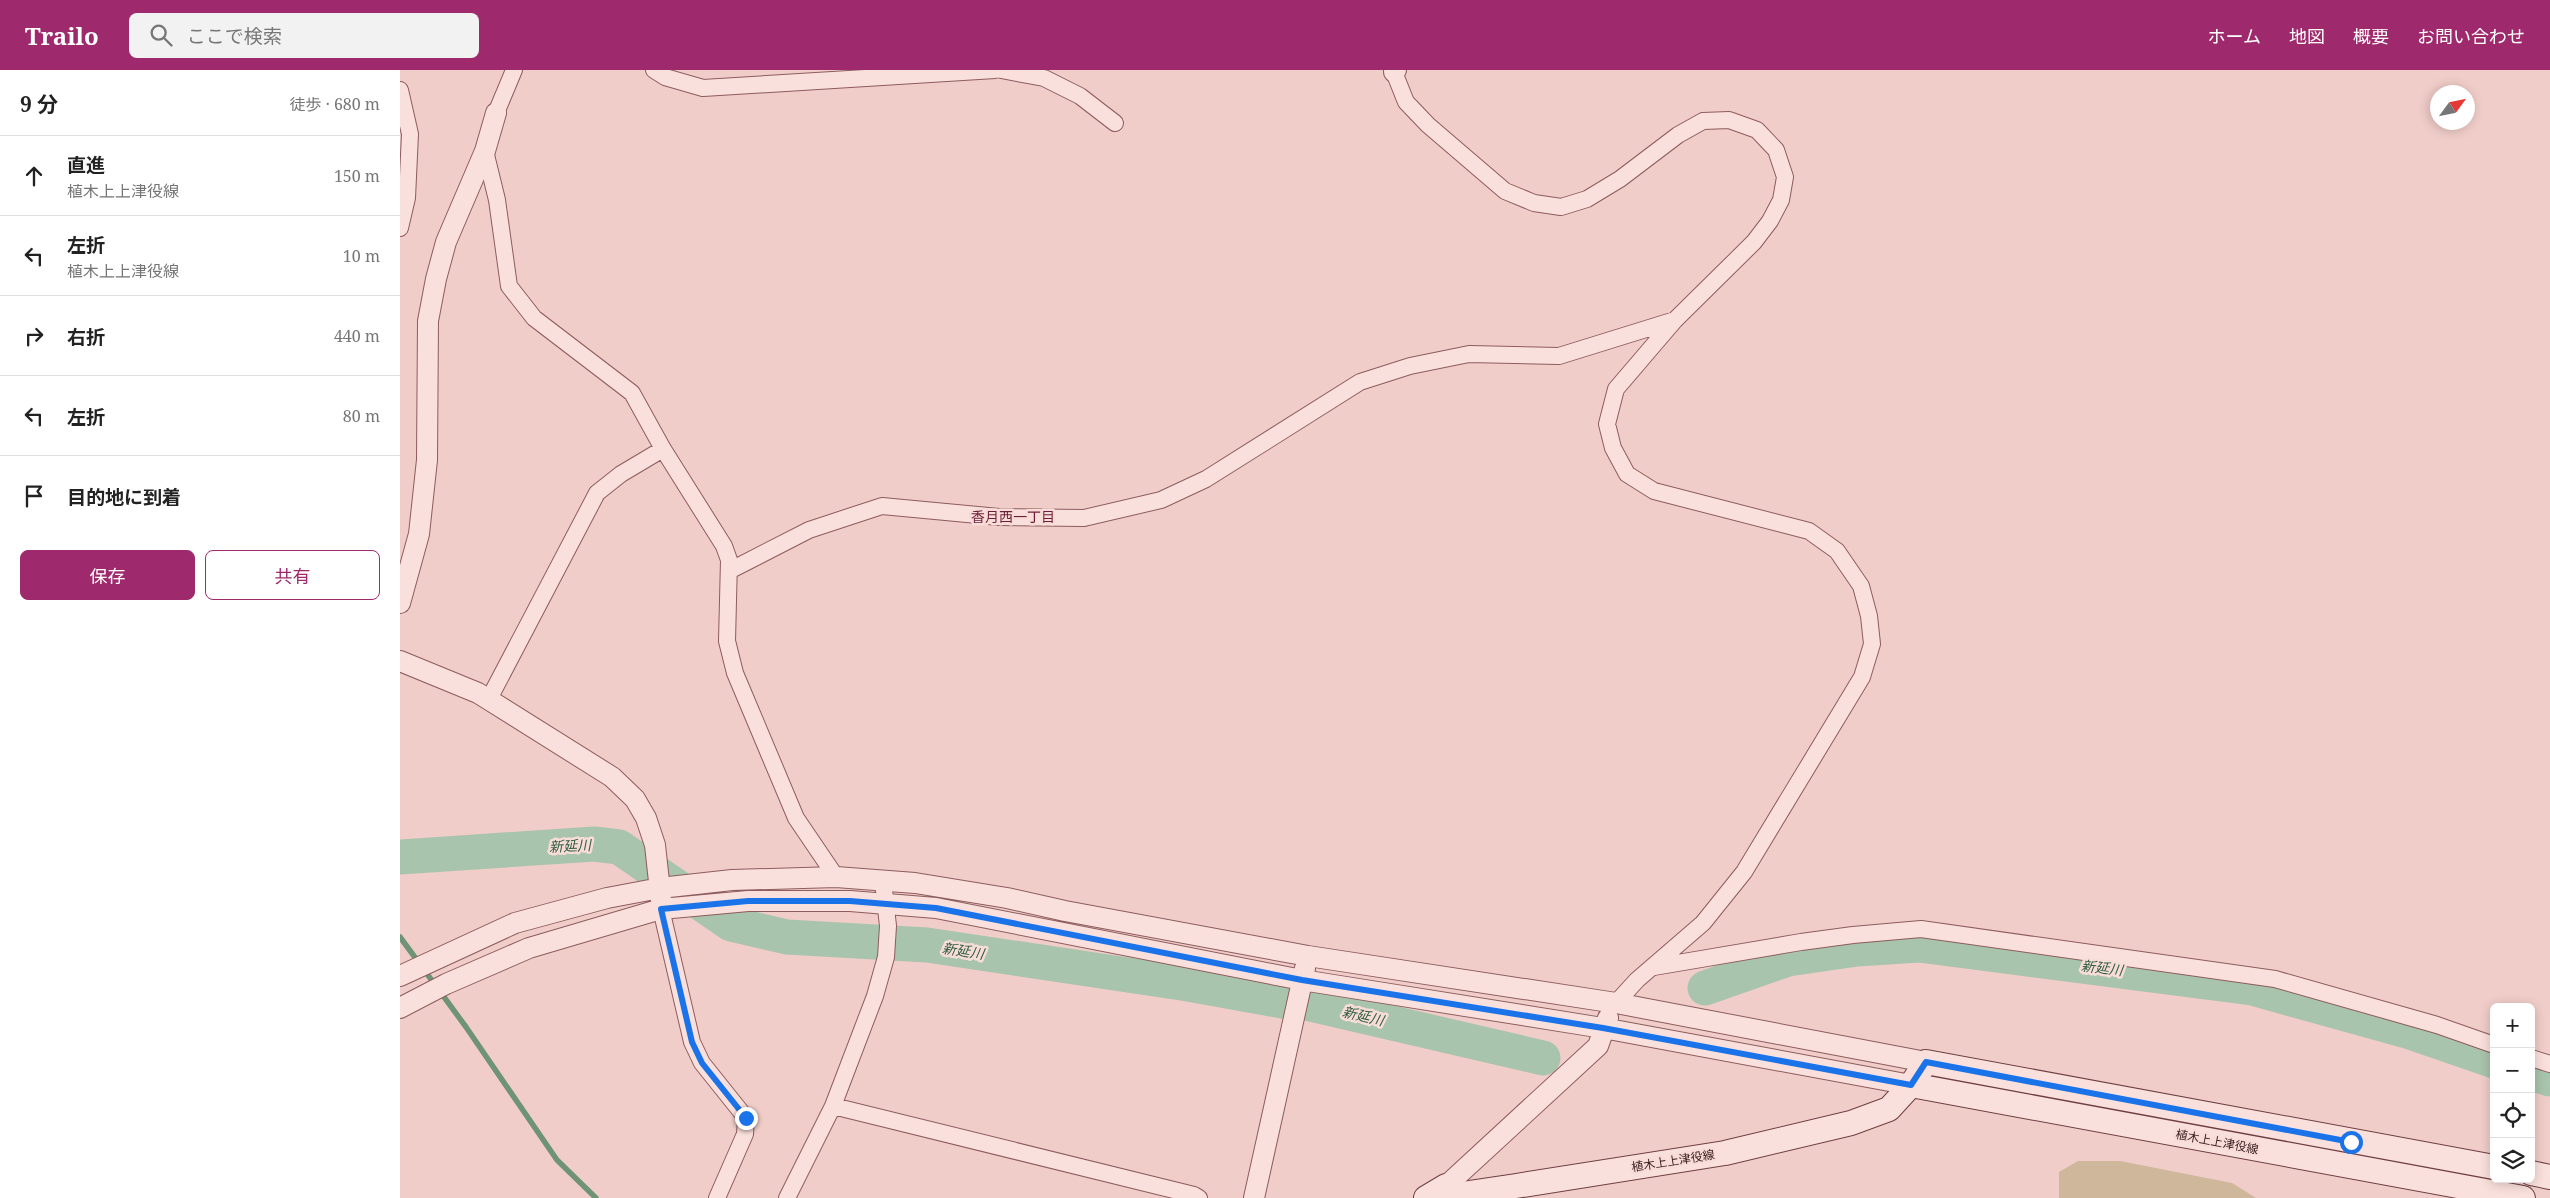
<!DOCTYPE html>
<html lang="ja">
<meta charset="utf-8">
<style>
body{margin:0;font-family:"Noto Serif","Noto Sans JP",serif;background:#f2f2f2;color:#222}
.controls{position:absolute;right:15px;bottom:15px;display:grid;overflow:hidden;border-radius:8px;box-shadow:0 2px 12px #0003}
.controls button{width:45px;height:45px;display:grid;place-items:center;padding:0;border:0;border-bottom:1px solid #e0e0e0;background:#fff;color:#222;font:25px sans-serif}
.compass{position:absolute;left:2030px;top:15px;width:45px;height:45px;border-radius:50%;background:#fff;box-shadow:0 2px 12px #0003;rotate:57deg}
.stop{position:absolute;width:15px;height:15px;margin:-11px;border:4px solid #1a73e8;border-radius:50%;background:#fff}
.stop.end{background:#1a73e8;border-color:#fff;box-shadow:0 1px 5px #0008}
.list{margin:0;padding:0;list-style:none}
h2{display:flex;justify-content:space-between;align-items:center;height:65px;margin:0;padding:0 20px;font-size:21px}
h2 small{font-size:16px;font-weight:400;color:#767676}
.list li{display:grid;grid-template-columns:32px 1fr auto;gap:15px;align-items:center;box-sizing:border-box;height:80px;padding:0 20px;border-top:1px solid #e0e0e0}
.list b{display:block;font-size:19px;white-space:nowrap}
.list p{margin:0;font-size:16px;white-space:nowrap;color:#767676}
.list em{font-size:16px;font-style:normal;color:#767676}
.actions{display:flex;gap:10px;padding:15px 20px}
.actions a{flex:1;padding:11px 0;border:1px solid #9e2a6d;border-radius:8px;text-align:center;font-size:18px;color:#9e2a6d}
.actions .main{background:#9e2a6d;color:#fff}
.icon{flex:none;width:28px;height:28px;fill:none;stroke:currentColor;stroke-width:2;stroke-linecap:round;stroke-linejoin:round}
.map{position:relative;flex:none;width:2150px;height:1128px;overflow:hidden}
header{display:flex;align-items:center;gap:30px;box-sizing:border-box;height:70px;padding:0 25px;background:#9e2a6d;color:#fff}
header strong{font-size:24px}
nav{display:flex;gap:28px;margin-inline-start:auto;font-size:18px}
.search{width:350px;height:45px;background:#f2f2f2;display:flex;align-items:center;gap:12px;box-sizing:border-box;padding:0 18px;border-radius:8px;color:#767676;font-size:19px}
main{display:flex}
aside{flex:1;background:#fff}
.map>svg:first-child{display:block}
.green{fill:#cfb79b}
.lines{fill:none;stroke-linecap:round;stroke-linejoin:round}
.stream{stroke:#6f9375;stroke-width:5.5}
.river{stroke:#a9c4ac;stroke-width:35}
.minor-casing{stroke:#8d5c5e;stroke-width:18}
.tertiary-casing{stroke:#8d5c5e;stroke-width:22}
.secondary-casing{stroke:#6f3f42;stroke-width:26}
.minor{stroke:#fae0dc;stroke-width:16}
.tertiary{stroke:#fae0dc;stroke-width:20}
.secondary{stroke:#fae0dc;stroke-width:24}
.route{stroke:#1a73e8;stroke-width:6}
.labels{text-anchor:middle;stroke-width:5;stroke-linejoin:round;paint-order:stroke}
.street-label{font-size:12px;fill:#3d2022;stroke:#f7dcd8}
.neighbourhood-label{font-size:14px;fill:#6b1e3a;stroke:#f7dcd8}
.water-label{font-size:14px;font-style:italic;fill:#2f5d40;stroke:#f7dcd8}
</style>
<header>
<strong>Trailo</strong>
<div class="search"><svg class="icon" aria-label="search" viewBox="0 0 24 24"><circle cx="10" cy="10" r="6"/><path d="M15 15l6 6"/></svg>ここで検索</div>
<nav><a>ホーム</a><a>地図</a><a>概要</a><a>お問い合わせ</a></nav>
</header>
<main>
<aside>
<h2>9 分<small>徒歩 · 680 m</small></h2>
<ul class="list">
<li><svg class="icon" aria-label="ahead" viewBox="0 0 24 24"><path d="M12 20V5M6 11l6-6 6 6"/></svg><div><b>直進</b><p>植木上上津役線</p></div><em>150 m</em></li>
<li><svg class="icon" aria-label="left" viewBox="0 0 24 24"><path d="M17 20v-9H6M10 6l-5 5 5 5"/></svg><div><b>左折</b><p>植木上上津役線</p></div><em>10 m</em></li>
<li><svg class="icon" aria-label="right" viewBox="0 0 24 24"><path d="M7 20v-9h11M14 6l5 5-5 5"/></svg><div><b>右折</b></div><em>440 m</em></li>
<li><svg class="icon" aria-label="left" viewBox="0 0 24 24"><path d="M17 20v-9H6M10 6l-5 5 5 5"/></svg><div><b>左折</b></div><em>80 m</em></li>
<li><svg class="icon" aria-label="arrive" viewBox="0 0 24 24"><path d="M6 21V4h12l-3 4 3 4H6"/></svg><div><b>目的地に到着</b></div></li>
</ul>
<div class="actions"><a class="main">保存</a><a>共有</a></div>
</aside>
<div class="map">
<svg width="2150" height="1128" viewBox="0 0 2150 1128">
<rect width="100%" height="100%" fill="#f0cdc8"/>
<path class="green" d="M1678,1091h42l112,22 24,15h-197v-26z"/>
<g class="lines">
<path class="stream" d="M0,867l66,90 91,133 39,38"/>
<path class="river" d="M0,787l194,-13 25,3 112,77 56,13 140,8 261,39 105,19h13l237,55
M1305,918l83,-29 69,-10 62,-4 333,43 158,44 84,29
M2131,1003l19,6"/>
<defs>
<path id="minor" d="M254,0l11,7 38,11 292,-18
M601,0l43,8 36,18 35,27
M994,2l12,30 22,23 77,66 29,12 27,4 26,-8 33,-20 58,-44 25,-14 26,-1 28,10 19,20 9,27 -4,23 -11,21 -16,21 -79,78 -59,69 -9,35 6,24 14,26 27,17 155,40 28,20 24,35 8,30 3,28 -10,33 -118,195 -41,51 -66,57 -21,23
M0,20l10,44 -3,64 -7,30
M96,43l18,-43
M85,81l12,49 12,86 25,32 98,75 31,56 61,97 5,14 -2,81 8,32 61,145 40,59
M329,501l80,-41 73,-24 117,11 85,1 77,-18 45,-21 154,-97 50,-16 59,-12 90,2 116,-36
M89,629l108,-206 24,-19 42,-25
M261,839l31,133 10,21 44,55 -1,16 -28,64
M1254,897l147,-25 52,-7 68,-6 354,50 162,46 57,20
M2131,988l19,6
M433,1036l361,89 5,3
M387,1128l46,-92 42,-110 11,-39 2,-31 -5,-45"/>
<path id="tertiary" d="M994,2l2,-2
M0,533l19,-69 8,-74 1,-139 8,-42 10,-37 39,-91 11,-38
M0,591l78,32 134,84 23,22 11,19 9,27 6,55
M0,906l115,-53 92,-25 53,-10 72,-8 104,-3 79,6 92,15 58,13 243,45 308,47 310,59
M0,938l46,-24 83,-36 132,-39 87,-8h102l86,7 366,72 301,48 308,57
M1046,1116l152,-140 10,-28
M854,1128l51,-230"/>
<path id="secondary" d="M1511,1015l612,113
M2131,1103l19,4
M1026,1128l20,-12 16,8 54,-8 209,-33 126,-30 38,-14 22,-24 15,-23 568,105"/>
</defs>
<use href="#minor" class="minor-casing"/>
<use href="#tertiary" class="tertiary-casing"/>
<use href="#secondary" class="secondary-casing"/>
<use href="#minor" class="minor"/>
<use href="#tertiary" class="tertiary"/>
<use href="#secondary" class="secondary"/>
</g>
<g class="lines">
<path class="route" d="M346,1048l-44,-55 -10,-21 -31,-133 87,-8h102l86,7 366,72 301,48 308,57 15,-23 425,80"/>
</g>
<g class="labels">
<g class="street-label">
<text transform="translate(1817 1072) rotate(11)" y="4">植木上上津役線</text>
<text transform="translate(1273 1091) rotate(-9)" y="4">植木上上津役線</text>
</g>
<g class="neighbourhood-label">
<text x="613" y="452">香月西一丁目</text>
</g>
<g class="water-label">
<text transform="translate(170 776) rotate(-3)" y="5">新延川</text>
<text transform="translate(563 881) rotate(9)" y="5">新延川</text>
<text transform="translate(1702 898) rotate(7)" y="5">新延川</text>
<text transform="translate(963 946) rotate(13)" y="5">新延川</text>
</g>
</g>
</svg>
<div class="controls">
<button>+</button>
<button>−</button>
<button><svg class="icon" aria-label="locate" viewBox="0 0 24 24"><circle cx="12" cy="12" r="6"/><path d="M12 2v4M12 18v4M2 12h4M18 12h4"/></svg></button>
<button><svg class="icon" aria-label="layers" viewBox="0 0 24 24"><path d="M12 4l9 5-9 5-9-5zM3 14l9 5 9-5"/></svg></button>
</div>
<svg class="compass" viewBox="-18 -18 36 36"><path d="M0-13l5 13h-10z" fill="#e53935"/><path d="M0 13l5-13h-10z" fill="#767676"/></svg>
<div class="stop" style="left:1951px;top:1072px"></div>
<div class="stop end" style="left:346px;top:1048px"></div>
</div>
</main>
